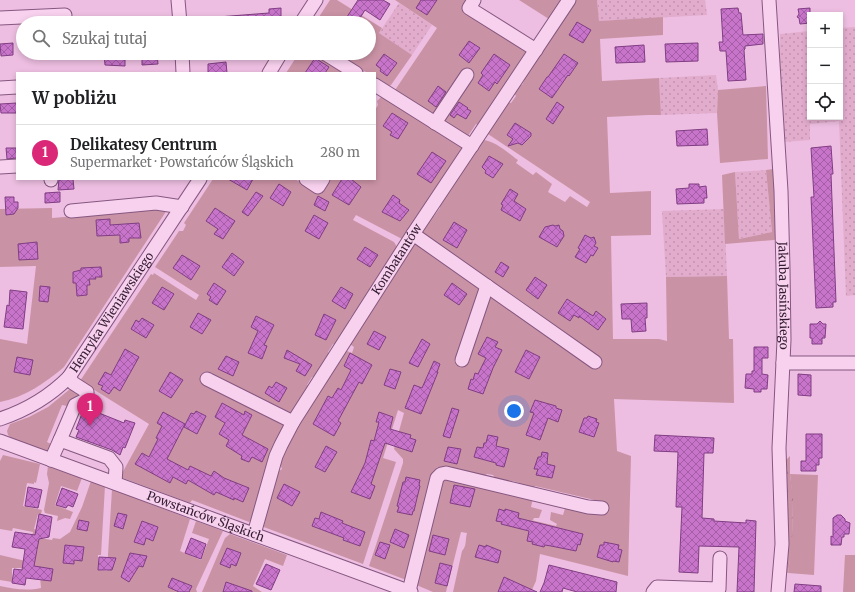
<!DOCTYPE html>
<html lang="pl">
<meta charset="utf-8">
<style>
body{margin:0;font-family:Merriweather,serif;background:#f2f2f2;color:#202124}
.controls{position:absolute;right:12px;top:12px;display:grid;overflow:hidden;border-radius:0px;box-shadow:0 2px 6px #0003}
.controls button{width:36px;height:36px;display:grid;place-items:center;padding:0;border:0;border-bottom:1px solid #e0e0e0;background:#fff;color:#202124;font:20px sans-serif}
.you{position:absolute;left:514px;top:411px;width:14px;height:14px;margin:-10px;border:3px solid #fff;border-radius:50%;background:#1a73e8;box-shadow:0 0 0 6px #1a73e833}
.badge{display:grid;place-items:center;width:26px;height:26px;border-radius:50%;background:#db2777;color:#fff;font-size:13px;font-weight:700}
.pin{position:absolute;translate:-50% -33px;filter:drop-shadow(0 1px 2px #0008)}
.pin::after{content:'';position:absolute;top:21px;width:14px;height:12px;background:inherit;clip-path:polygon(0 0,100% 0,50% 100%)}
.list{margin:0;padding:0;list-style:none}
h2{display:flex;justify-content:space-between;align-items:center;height:52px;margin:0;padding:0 16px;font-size:17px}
h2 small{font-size:13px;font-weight:400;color:#757577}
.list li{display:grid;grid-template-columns:26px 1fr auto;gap:12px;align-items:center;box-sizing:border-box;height:56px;padding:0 16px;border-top:1px solid #e0e0e0}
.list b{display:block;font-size:15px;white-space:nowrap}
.list p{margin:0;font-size:13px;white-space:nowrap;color:#757577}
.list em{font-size:13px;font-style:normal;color:#757577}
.icon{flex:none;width:22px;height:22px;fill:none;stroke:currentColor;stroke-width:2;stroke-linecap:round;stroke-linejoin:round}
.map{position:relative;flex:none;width:855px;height:592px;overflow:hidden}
.search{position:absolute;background:#fff;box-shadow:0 2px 6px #0003;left:16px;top:16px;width:360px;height:44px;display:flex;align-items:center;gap:10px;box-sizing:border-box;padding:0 14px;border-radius:22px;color:#757577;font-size:15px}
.panel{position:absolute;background:#fff;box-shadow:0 2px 6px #0003;left:16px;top:72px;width:360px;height:108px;border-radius:0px}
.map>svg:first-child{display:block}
.farmland{fill:url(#farmland-dots)}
.green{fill:#ca93a5}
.forest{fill:url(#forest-crowns)}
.building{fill:url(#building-cross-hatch);stroke:#803d83}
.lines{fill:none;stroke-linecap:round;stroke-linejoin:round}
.minor-casing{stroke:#855781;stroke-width:15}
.minor{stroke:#f8d1ee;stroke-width:13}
.labels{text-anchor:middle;stroke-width:3;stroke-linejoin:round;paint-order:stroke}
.street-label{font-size:12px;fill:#341c33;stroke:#f4cdea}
</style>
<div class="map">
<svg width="855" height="592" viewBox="0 0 855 592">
<defs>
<pattern id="farmland-dots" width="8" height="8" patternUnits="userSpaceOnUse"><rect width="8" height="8" fill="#e2accd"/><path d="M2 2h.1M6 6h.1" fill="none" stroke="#c293b0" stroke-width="1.8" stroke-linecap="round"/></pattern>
<pattern id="forest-crowns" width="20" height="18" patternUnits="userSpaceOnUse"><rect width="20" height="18" fill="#ca93a5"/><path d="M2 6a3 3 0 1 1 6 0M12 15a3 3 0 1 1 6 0" fill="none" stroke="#a57787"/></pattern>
<pattern id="building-cross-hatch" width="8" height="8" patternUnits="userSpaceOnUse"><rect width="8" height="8" fill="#c874cb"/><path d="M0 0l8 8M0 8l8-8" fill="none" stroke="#a35ea5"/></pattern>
</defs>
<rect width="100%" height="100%" fill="#edbee1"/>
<path class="farmland" d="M597,0h108l2,15 -108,6z
M399,3l33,22 -20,30 -33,-22z
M855,27v268l-9,1 -7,-175 -29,3v16l-26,2 -4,-56v-52l30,-3v86h30v-89z
M716,75l2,15 -1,23 -56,2 -2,-37z
M766,170l6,62 -33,7 -4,-67z
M724,209l3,67 -61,1 -4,-66z"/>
<path class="green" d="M330,0h7l45,28 -3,5 33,22 -21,30 -6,3 -10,-6v-9h-7l-4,-2h-5l-29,-18h39v-30h-54z
M395,0h73l61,50 -49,77 -4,-3 -10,15 -73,-46 44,-65z
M519,0h46l-13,21z
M573,0h24l2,21 64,-4v18l-63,4 2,42 57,-3 2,37h-13l-41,2 3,76 41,-2v44l-40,1 2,103h46l8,2 -1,-64 61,-1 2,63h4l1,64 -120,-4 3,52 14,5 -3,120 -88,-22 -4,27 -5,11h-78l9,-41c5,-5 3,-11 5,-18l-6,-1 -15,60h-13l-19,-8 26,-104 9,-4 84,22 -2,9 11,3 -3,8h-5l-1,2h-2l25,6 1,-2 -7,-4 1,-8 12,3 3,-10c11,4 24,12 35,8l2,-11 -68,-16 -1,4 -12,-2 -3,-5 -6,-2 -8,3 -8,-3 -4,-6 -6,-1 -7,4 -43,-11 -28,114 -40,-15 34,-103v-4l-9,-10 10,-36 -6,-3 -15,48 13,4 -33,102 -102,-38 15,-53 6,-4 -3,-8 4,-14 59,-94 5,-2 5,2 2,-6 -3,-2 -3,-4 6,-10h5l7,-11 -3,-3 50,-76 60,39 2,6 12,10 7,-1 -72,-60 -1,-6 9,-13h4l6,-8 -1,-6 41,-62c14,-1 28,13 38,20l-2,3 17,12 3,-3 16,12 -4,8 17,10 5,-6 17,11 3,-5 -105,-70 20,-31 6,2 5,-7 -3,-5 5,-6h4l3,-6 -1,-3z
M299,53h21l31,20h-65z
M766,86l2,73 -48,4 -3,-50 1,-23z
M383,95l81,50 -62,94 -46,-24 -3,5 41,22 5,8 -41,63h-4l-5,7 3,2 -15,24 -4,-2 -5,8 2,3 -13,21 -5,1 -5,8 3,1 -17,28 -41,-19 -49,-12 81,40 1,3 -32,91 -4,5 -57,-22 -2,3 -70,-26 29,-53 -69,-43 71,-107 2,1 1,-2 42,27 3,-5 -44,-28 24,-36h4l3,-6 -2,-2 29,-44h82l23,15 10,-15h47v-69l3,-5 -1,-4z
M773,169l4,10 2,58 -5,3 -49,4 -3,-69 13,-3 4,67 33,-7 -6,-62z
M52,208v10l108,-9 7,1 -103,157c-19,16 -39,30 -64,35v-63l27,5 9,-78 -36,1v-58z
M70,389l8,5v4l-8,4 -3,4 -5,-1 -15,37 6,3 -4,7 -36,-12 -5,-5 -1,-4 3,-7 19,-7 19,-10z
M3,455l37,9 -4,19 -2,-1v2l-7,-1 -4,23 19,4 -1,4h-3l-4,15 7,2 -1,7 12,2 1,-2 7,1 10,-7 12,-25 9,-26 14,5 -4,69h-3v15l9,1 5,-82 78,30 -10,32 21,9 8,-21 -17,-6 4,-12 27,10 -27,58 1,3h-197v-6c13,3 27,5 41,2l-1,-12 -11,-8h-17v14l-12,-2v-25l34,8 4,-15 -8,-1 3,-15 -20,-4 -1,3 -12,-2v-68z
M48,466l34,12 -5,13 -16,-5 -6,19 18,7 -3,7 -5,-1 -8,3 1,-5 -13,-3 -1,-3 5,-27 -2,-9z
M790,474l28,1 -4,100 -26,-2c5,-33 6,-66 2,-99z
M230,534l57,21 -4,11 -18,-7 -12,27 9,6h-60l23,-54z
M845,555h10v37h-12z"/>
<path class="forest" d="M790,456v18l3,23 -1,50 -4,26 -4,-3 -1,-107z"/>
<path class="building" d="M358,0h25l7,4 -10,16 -15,-10 -8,13h-14z
M421,0h16l-10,15 -11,-7z
M281,8v10l-3,5h-59l-1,-6 51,-4v-4z
M738,8l1,5h2l2,22 20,-1v10l-18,2v3l-1,1 2,30 -18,1 -2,-30h-6l-1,-9h4l-2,-33z
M810,8v15l-10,1 -1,-6 -2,-1 2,-3 -1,-5z
M577,22l14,8 -8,13 -14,-8z
M469,41l11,7 -11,15 -10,-8z
M13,43v12l-12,1 -1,-12z
M698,43v18l-32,1 -1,-18z
M644,45l1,17 -29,1 -1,-16z
M104,53h21v13l-20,-1z
M142,53h15l1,11 -16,1z
M384,54l13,9 -10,13 -7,-5 1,-2 -5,-4z
M494,54l16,11 -13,19 -2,-2 -6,9 -11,-8 5,-8 -2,-2z
M564,54l14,9 -9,13 -1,-1 -16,23 -13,-9 8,-12h1z
M315,58l14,9 -4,6h-20z
M226,62l1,11h-19v-9z
M438,86l8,6 -10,15 -8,-6z
M459,102l9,6 -1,1 4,2 -5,8 -9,-5 -3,4 -4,-3z
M557,102l7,5 -11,17 -7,-5z
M17,103v10h-16l-1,-9z
M392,113l16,10 -10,16 -8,-4 2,-3 -9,-6z
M515,123l16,10v3l-9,9 -4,-2 -10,3 5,-7 -6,-4z
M707,129l1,16 -31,1 -1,-15z
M831,146l2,28h-2l5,128h-3v5l-17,1 -5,-111h3l-3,-49z
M6,148h10l1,10 -10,1z
M432,152l14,9 -15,22 -14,-9z
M489,156l14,8 -10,14 -8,-5 1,-2 -4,-4z
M59,179h14l1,10 -16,1z
M228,179h25l-6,11z
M342,179h9l10,8 -12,18 -17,-10z
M279,184l12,8 -8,14 -13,-8z
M689,184h10v3l7,-1 1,12h-3v5l-27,1 -1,-15 13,-1z
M510,189l8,5 -4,7 12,8 -6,12 -19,-11 2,-5 -2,-1z
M60,192v10l-15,1v-10z
M256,192l7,4 -15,20 -6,-4z
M393,195l7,5 -1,3 10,7 -9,11 -18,-9z
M318,196l11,6 -4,9 -11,-6z
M5,197h9v5h4v6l-4,6 -8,1z
M215,208l20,13 -12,18 -9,-5 4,-5 -12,-8z
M314,215l14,8 -9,16 -14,-8z
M110,219v6l29,-2 2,15h-12v4l-9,1v-8l-23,1 -1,-16z
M454,222l13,8 -10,18 -14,-8z
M553,225l2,1 4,-1 1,4 3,2 1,5 -7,11 -18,-10 6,-10z
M585,235l6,3 3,-1 2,6 -2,3 4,2 -5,8 -2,-1 -5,8 -11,-6 5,-8 -2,-1z
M37,242l1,17 -19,1 -1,-16z
M365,247l13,8 -8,12 -13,-8z
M232,253l12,9 -10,14 -12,-9z
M182,255l18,11 -9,14 -18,-12z
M501,262l8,5 -6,10 -8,-5z
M101,267l1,10h-7l1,2h-7l1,6h-3v10l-10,1 -1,-13h-3v-11l8,-2v-2z
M535,277l12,8 -9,14 -12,-9z
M214,283l12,8 -9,14 -8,-5 2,-3 -4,-3z
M452,283l15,11 -8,11 -15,-10z
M40,286l10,1 -2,15 -9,-1z
M162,287l12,7 -10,16 -12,-7z
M341,287l12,7 -8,15 -13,-8z
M10,290l17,2 -4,37 -19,-2 3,-22 2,1z
M567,299l26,17 3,-5 10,8 -8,11 -19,-14v2l-5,-3 -4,6 -12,-8z
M647,303v15h-2l1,13 -14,1 -1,-13h-9l-1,-15z
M198,313l13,7 -9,14 -12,-7z
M324,314l12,6 -10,20 -11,-5z
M256,316l18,9 -10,20 3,1 -5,13 -14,-6 10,-22 -7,-4z
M142,318l12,7 -8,13 -15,-9 5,-9 3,2z
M820,321l3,3h3l-1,14h-3v6h-10v-6h-2v-14h7z
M374,331l12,6 -7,13 -12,-6z
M487,337l11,5 -3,5 7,3 -9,18 -10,26 -15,-5 3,-10 2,1 2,-7 3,1 8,-16 -8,-4z
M422,339l8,5 -12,23 -9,-4z
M754,347h14v11h-6v16l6,1 -1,14h-6v3h-7v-3l-9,-1 1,-14h6v-3h2z
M125,349l14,8 -19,34 -6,-4 -5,7 -8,-5 2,-3 -5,-2 7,-12 6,3z
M287,350l25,15 -7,11 -9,-5 4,-7 -16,-6z
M526,350l14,7 -11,22 -14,-7z
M350,353l22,12 -10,19 -3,-2 -21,39 3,2 -7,13 -21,-12 15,-28 4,2 6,-10 3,2 10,-20 -7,-4z
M226,356l13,6 -6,14 -15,-7z
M17,357l16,3 -3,15 -16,-3z
M434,361l6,3 -3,8h1l-17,42 -16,-6 9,-23 8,3z
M390,369l11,3 -6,17 -11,-4z
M170,372l13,8 -12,18 -12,-7z
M798,374l13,1v21l-13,-1z
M276,382l11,6 -8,14 -14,-9 4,-7 3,2z
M535,400l21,6v2l6,2 -4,12 -10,-4 -8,22 -14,-5 8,-22 -4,-1z
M222,403l22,12 1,-4 7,4 -10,20 26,14 -6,13 -10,-5 -3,5 -8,-3 1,-3 -16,-10 3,-6 -10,-6 6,-11 -10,-6z
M452,408l7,2 -9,28 -7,-2z
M83,411l12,5 4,-3 25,10 1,-3 10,3 -10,25 -2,-1 -3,8 -8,-5 -36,-13 3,-7 -3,-1z
M196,411l10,5 -9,18 -13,-7 7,-14 3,1z
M163,412l22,12 -18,35 21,11 2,-4 21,10 3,-5 10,7 25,10 -6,14 -9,-4v2l-18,-8 -2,3 -26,-15 -2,4 -13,-7 -3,6 -35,-19 7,-11 7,4 9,-18 -2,-1 6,-12 -5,-3z
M379,412l14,5 -3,12 21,6 -1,3 6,2 -4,12 -27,-9 -14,41 4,2 -5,13 -19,-7 14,-29 6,-23 3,1 5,-19h-3z
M588,416l9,3 -1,3 3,1 -5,14 -15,-5 5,-14h3z
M806,434h16v24h-3v7h-3v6h-15v-10h5z
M488,435l10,2 -2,9 13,3 -5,18 -8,-2v-2l-22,-6 3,-10 6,1 1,-5h2z
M655,435l59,3 -1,15h-9l-2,65 12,1v2l32,2v-3l10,1 -2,71h-17l2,-45 -40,-1 -1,27 -19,-1 3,-65h-6l2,-55 -24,-1z
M326,446l11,6 -12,20 -10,-5z
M448,447l13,2 -4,15 -13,-3z
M542,452l6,1 -1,11 8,2 -3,12 -16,-3 2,-6h-4l4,-12h3z
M406,477l14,3 -1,5 1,1 -3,12 -3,13h-1l-1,4 -15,-3 2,-5 -2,-1 6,-24h2z
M284,484l16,8 -8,14 -15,-8z
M454,485l21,4 -5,18 -20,-4z
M28,487l14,3 -4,18 -13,-2z
M62,488l16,6 -5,13 -5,-2 -2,3 -10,-3z
M499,509l6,2v-2l14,4 -1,5 65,16 -3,11 -2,-1 -2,7 -25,-5 -6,-1 -1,2 -12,-3 1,-2 -6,-1 2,-10 -28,-7 1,-2 -6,-1z
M321,512l22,9 -1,2 23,9 -5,14 -17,-6 1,-2 -32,-12 3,-8 4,1z
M118,513l9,2 -4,14 -9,-3z
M39,514l13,3 -3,20 -10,2 -5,27 19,3 -2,12 -25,-3 -1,7 -13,-2 2,-14 8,1 3,-21 -13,-2 3,-15 20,3z
M837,515h4l4,4v2l5,2 -1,11h-5v3h-2l-1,8h-10v-9l2,1v-19z
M79,520l10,2 -2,9 -10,-2z
M142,521l16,6 -5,14 -7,-3 -2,7 -10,-3z
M395,529l14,6 -5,13 -14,-6z
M433,535l16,4 -4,16 -16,-4z
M191,538l15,6 -5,15 -16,-6z
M380,542l10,3 -5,14 -10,-4z
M604,542l15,3 -1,4 4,1 -3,12 -6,-1v1l-16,-5 3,-12h4z
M65,545l19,2 -2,14 -8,-1v4l-11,-1z
M479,545l7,2v-2l15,6 -3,12 -23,-6z
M227,548l14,5 -5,13 -5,-2 -1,4 -10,-4z
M130,553l17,3 -4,11 -4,-1 -10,16 -8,-5z
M99,557l17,1 -4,12h-14z
M440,563l12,3 -5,20 -12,-3z
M266,564l14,6 -9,20 -15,-6z
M549,565l68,17 -1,10h-39l-14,-4 -1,4h-22l4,-9z
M504,577l33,15h-39z
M172,578l20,8 -3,6h-10l-11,-5z
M226,582l26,9v1h-29z
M795,584l26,2v6h-27z"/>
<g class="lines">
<defs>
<g id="minor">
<path d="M178,0l2,23"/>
<path d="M474,0l-5,8 67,42"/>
<path id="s1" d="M769,0l12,191 2,78 1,71 -5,108 3,96 -4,48"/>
<path d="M0,18l65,-3"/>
<path d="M301,23l15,-23"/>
<path d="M182,53l1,20"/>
<path d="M324,53l32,20"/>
<path d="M269,73l12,-20"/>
<path d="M375,85l97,61"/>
<path d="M0,88l17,-1"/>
<path d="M435,123l32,-48"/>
<path d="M0,167l17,-1"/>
<path d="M306,179l12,8 5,-8"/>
<path d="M51,180v-1"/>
<path d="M71,211l85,-8 26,4"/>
<path d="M413,234l182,128"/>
<path d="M462,360l25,-74"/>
<path d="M783,363h72"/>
<path d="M207,379l86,43"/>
<path id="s2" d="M0,419c27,-9 49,-22 69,-42l131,-198"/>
<path d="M60,440l15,-35 8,-4 4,-4v-5l-14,-9 -4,-6"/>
<path id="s3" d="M0,441l411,151"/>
<path d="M51,460l9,-20 49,18 7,9 -1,16"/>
<path id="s4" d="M254,534l22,-78 5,-11 12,-23 120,-188 156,-234"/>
<path d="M409,591l28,-113 4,-4 5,-1 142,34 14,1"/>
<path d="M653,592l4,-5 62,2 1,-31"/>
</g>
</defs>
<use href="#minor" class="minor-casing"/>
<use href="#minor" class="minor"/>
</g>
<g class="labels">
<g class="street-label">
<text dy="4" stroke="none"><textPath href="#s4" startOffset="312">Kombatantów</textPath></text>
<text dy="4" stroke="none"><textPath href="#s1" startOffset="296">Jakuba Jasińskiego</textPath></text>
<text dy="4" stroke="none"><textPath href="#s2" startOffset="159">Henryka Wieniawskiego</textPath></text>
<text dy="4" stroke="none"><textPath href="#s3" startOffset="219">Powstańców Śląskich</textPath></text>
</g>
</g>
</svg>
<div class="controls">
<button>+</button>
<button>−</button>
<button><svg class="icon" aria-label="locate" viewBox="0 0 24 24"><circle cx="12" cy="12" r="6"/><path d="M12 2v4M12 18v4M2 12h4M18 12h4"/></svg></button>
</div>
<div class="you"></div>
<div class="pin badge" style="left:90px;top:426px">1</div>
<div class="search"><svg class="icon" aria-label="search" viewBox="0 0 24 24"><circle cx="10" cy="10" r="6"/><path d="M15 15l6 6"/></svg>Szukaj tutaj</div>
<section class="panel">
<h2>W pobliżu<small></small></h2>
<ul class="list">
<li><span class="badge">1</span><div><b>Delikatesy Centrum</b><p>Supermarket · Powstańców Śląskich</p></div><em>280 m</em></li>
</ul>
</section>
</div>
